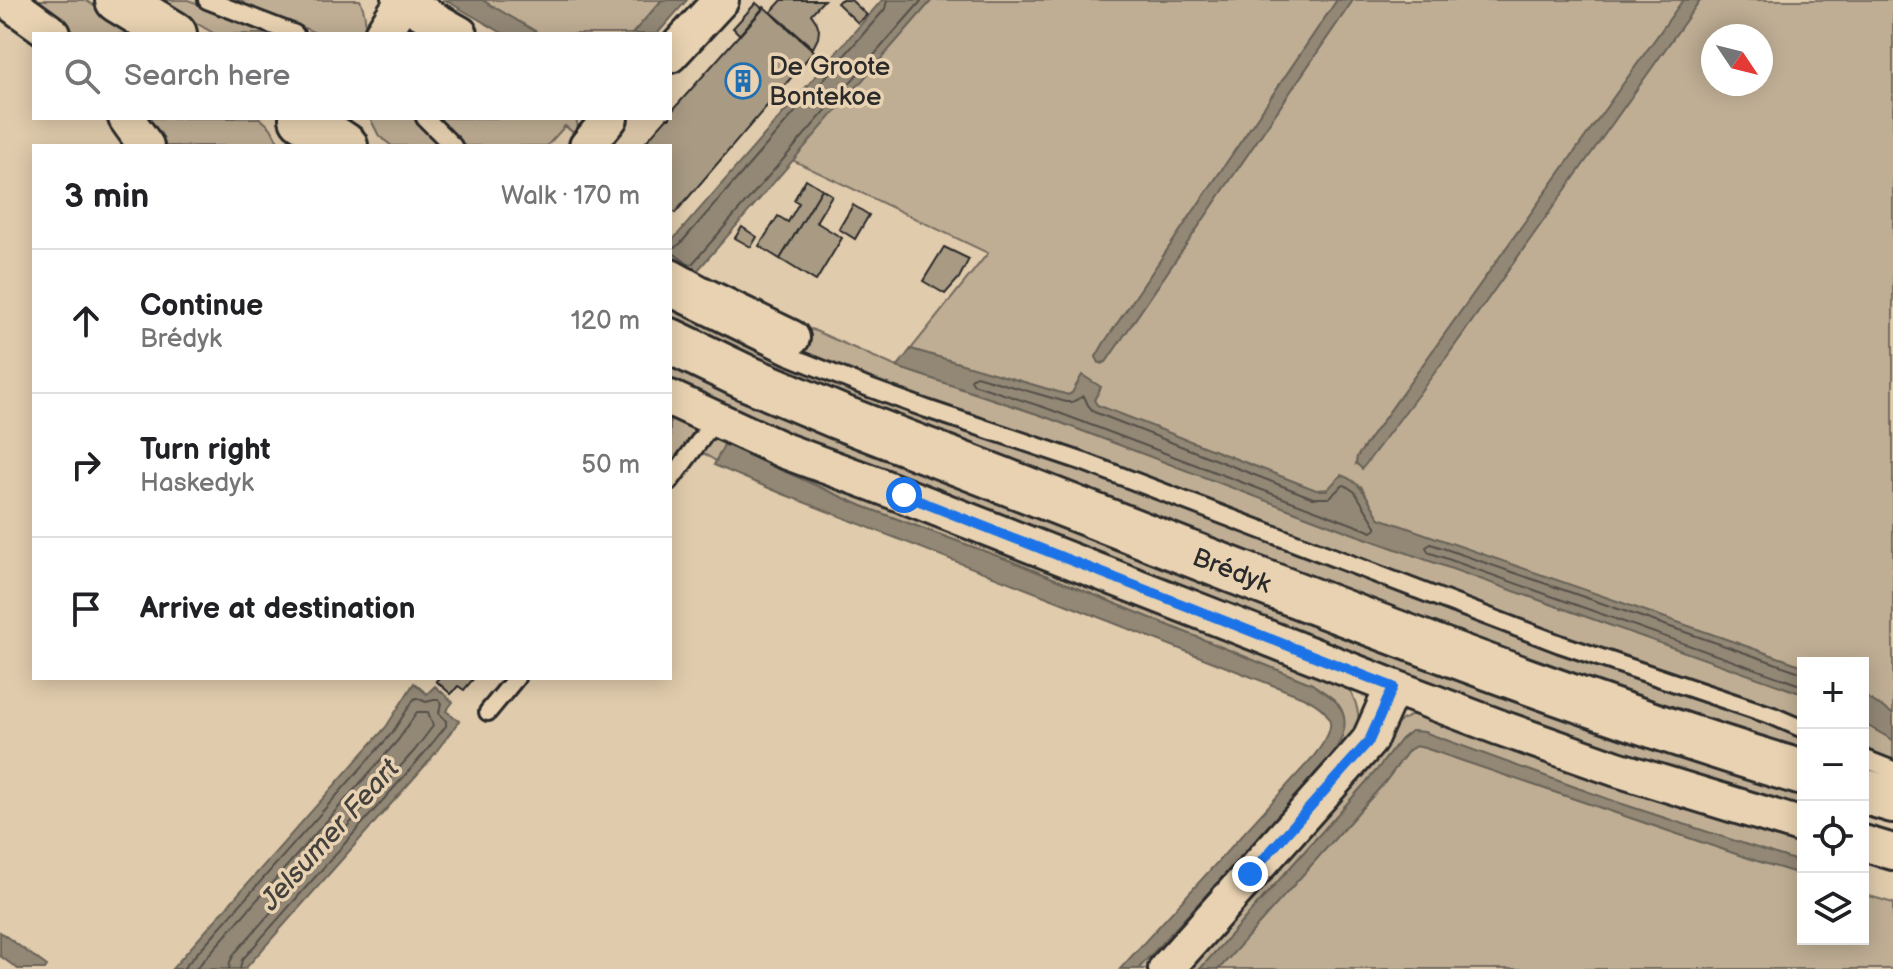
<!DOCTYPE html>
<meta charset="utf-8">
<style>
body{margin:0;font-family:"Balsamiq Sans",sans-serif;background:#f6f6f6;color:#202124}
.controls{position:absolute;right:24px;bottom:24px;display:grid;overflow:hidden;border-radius:0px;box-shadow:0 4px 20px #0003}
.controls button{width:72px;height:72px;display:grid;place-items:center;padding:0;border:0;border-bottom:2px solid #e0e0e0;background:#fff;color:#202124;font:40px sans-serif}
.compass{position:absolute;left:1701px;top:24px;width:72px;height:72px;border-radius:50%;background:#fff;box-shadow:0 4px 20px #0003;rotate:125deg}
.stop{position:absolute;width:24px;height:24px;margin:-18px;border:6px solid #1a73e8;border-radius:50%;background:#fff}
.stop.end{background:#1a73e8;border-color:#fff;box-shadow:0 2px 8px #0008}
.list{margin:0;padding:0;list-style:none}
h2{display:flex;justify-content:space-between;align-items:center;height:104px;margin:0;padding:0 32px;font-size:34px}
h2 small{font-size:26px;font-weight:400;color:#757577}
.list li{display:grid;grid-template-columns:52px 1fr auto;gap:24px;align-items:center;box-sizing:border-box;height:144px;padding:0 32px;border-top:2px solid #e0e0e0}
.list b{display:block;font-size:30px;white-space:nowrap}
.list p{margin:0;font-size:26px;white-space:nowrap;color:#757577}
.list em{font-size:26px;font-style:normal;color:#757577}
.icon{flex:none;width:44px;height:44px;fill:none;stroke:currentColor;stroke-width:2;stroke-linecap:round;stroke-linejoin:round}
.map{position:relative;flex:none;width:1893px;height:969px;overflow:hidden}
.search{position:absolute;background:#fff;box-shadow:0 4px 20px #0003;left:32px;top:32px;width:640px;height:88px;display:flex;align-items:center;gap:20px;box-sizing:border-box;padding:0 28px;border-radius:0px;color:#757577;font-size:30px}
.panel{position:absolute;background:#fff;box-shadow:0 4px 20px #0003;left:32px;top:144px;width:640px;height:536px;border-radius:0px}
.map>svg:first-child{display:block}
.green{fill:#bfae94;stroke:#756c60;stroke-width:2;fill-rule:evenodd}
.water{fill:#938876;stroke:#696358;stroke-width:2}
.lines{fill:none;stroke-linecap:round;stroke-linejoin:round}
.shore{stroke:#555049;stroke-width:2}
.building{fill:#a89a83;stroke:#2b2b2b;stroke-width:2}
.lane-casing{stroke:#2b2b2b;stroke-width:22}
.street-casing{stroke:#2b2b2b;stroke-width:40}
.primary-casing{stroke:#2b2b2b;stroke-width:50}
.lane{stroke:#e8d2b1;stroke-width:16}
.street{stroke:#e8d2b1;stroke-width:34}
.primary{stroke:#e8d2b1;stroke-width:44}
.route{stroke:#1a73e8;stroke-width:10}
.labels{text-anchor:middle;stroke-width:7;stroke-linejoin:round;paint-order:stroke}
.poi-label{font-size:26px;fill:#2b2b2b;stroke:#e8d2b1;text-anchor:start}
.street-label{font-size:26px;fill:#2b2b2b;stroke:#e8d2b1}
.water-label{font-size:28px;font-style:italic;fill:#45423e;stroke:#e8d2b1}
</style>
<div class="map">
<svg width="1893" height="969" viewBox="0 0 1893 969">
<rect width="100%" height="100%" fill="#e0cbac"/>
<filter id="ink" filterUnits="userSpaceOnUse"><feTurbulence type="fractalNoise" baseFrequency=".0125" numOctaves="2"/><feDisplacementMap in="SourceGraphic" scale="16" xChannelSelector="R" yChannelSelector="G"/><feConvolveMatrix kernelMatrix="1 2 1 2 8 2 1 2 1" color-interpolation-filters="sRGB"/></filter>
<g filter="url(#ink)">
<path class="green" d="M25,0h60l52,34h-67z
M157,0h31l91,34h-64z
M229,0h131c5,12 7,22 3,34h-45l-30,-13z
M482,0h180l-30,34h-92z
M932,0h405l-233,343 -8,14 6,7 4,-2 247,-362h330l-326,457 -1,6 92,-108 252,-355h193v714l-30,-19v-32h-60v3l-424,-148 -18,-32 -45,4 -219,-85 -3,-5 7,-13 -18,-11 -11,17 -4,2 -157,-46 77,-96 -196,-93zM1713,36h48v48h-48z
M140,118h120l11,10 9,18h-121z
M370,118h44l28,28h-50l-13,-10z
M437,118h139l3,13 -3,4 -11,-9 -18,20h-82z
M670,306l93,47 108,45 156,51 93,34 327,127 126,46 195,66 35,15v20l-161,-51 -785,-300 -187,-84z
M811,329l86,38 146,49 311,118 449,160v27l-68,-26 -177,-60 -501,-192 -169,-56 -86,-34z
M670,360l1133,431v25l-358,-120 -775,-309z
M670,412l22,11 3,7 -25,37z
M726,435l619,248c12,16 16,32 13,52l-203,234h-17l196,-216 2,-52 -24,-17 -301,-123 -149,-55 -92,-41 -39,-21 -11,8 -4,9 -13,-8 11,-15z
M1416,713l387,125v25l-187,-61 -192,-70 -13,-1 -10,8 -25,32 -176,198h-22l205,-231 19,-18z
M1863,723l30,17v21l-30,-12z
M1416,746l9,2 326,111 52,16v64h60v-45l30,9v66h-674l166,-187 24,-32z"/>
<path class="water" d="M445,0h37l58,34h-36z
M662,0h25l-30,34h-25z
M882,0h50l-241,278 -21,-18v-17z
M1337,0h16l-247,362 -7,1 -3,-6 8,-14z
M1683,0h17l-252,355 -86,114 -6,-6 1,-6z
M911,349l157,46 4,-2 10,-18 19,12 -7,13 3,5 219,85h11l14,-15c22,8 27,24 38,43l424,148v28l-449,-160 -311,-118 -146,-49z
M730,444l40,21 92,41 149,55 301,123c8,6 19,11 25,19 21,25 -6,53 -21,72l-178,194h-18l193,-212c23,-28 26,-43 -10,-60l-520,-203 -69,-29 10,-20z
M414,683l13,11 8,-8 18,16 -7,9 13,10 -30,40 -184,208h-73l214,-242z
M1863,695l30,19v26l-30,-17z
M1411,731l13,1 192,70 187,61v12l-52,-16 -326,-111 -9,-2 -7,4 -24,32 -166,187h-19l176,-198 25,-32z
M0,932l47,34 -2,3h-27l-18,-13z"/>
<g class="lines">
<path class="shore" d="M670,247l2,2 8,-5 205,-235 2,-9
M670,254l2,-2 16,12h4l230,-264
M976,376l90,26h6l12,-6 4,9 6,7 219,86h16l13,-12 3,-1 10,7 21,34v3l-4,3 -15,-6 -311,-118 -73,-24 -2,-5z
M1803,673l-372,-129 -5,3 2,5 375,134
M183,969l209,-236 22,-34 3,-1 9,4 12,-3 3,4 -2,10 7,8v5l-24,30 -180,204 -2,9
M196,969l203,-230 18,-27h11l5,14 -18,24 -181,204 -4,8 -1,7"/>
</g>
<path class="building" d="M782,0h42l-13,14 6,9 2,7 -1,8 -5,10 -42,-36z
M840,0h11l16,15 -9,8 -21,-20z
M756,3l7,6 -23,26 -7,-7z
M764,7l50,44 -139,162 -5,-4v-63h-28l25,-28h3l1,-6z
M806,179l16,10 -42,70 -21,-13 19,-30 10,6 11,-19 -5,-3z
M822,189l10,6 -16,27 26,16 -26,43 -36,-22z
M853,205l16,10 -14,24 -16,-10z
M742,227l15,10 -6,10 -16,-9z
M944,247l25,12 -10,19 -14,16 -22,-13z
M439,678h35l-10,12 -6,-4 -7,8 -15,-13z"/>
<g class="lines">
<defs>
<path id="lane" d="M207,0l88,34
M425,118l28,28
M670,298l117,57 77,31 63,23 157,53 476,182 213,72 30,13
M670,481l45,-61
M488,712l28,-34
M1863,758l30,12"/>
<path id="street" d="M6,0l47,34
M400,0l60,34
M382,34l21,-33
M670,55l51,-55
M126,118l20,28
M587,146l23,-28
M670,277l29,16 93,45
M670,398l115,53 90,33 518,203 108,41 116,41 186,57
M1863,843l30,9
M1166,969l190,-213 13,-15 24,-54"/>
<path id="primary" d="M118,0l56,34
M302,118l43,28
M670,341l77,37 90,38c132,51 263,102 395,154 189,73 377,145 571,203
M1863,791l30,9"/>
</defs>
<use href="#lane" class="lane-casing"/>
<use href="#street" class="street-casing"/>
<use href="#primary" class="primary-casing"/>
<use href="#lane" class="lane"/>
<use href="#street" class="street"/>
<use href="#primary" class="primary"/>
</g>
</g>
<g class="lines" filter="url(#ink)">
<path class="route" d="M904,495l489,192 -24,54 -119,133"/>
</g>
<defs>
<symbol id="building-ring" viewBox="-11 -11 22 22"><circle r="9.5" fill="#e8d2b1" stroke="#1f6fb2" stroke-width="1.5"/><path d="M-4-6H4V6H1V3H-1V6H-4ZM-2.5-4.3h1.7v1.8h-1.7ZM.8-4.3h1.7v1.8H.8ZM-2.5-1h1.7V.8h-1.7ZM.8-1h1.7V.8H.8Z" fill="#1f6fb2"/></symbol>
</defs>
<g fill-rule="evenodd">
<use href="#building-ring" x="723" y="61" width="40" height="40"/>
</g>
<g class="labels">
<g class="poi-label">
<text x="769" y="75">De Groote<tspan x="769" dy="30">Bontekoe</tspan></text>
</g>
<g class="street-label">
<text transform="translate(1232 570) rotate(21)" y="9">Brédyk</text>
</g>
<g class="water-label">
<text transform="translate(329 834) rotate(-48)" y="10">Jelsumer Feart</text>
</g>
</g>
</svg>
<div class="controls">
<button>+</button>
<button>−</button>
<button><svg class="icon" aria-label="locate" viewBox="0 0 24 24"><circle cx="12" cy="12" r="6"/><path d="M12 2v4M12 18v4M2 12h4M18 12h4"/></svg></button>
<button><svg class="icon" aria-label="layers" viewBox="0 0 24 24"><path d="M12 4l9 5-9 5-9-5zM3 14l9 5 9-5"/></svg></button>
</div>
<svg class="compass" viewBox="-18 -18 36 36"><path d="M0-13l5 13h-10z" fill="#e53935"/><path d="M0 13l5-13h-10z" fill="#757577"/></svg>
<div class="stop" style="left:904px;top:495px"></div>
<div class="stop end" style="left:1250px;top:874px"></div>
<div class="search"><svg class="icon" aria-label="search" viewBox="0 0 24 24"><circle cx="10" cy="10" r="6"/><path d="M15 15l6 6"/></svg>Search here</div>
<section class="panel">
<h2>3 min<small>Walk · 170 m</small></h2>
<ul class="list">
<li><svg class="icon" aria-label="ahead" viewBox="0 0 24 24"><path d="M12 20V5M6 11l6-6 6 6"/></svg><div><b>Continue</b><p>Brédyk</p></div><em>120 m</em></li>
<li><svg class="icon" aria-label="right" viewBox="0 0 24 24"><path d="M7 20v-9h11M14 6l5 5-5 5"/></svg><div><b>Turn right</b><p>Haskedyk</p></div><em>50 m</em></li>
<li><svg class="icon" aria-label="arrive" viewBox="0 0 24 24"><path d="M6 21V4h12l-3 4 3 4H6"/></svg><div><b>Arrive at destination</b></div></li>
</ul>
</section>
</div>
